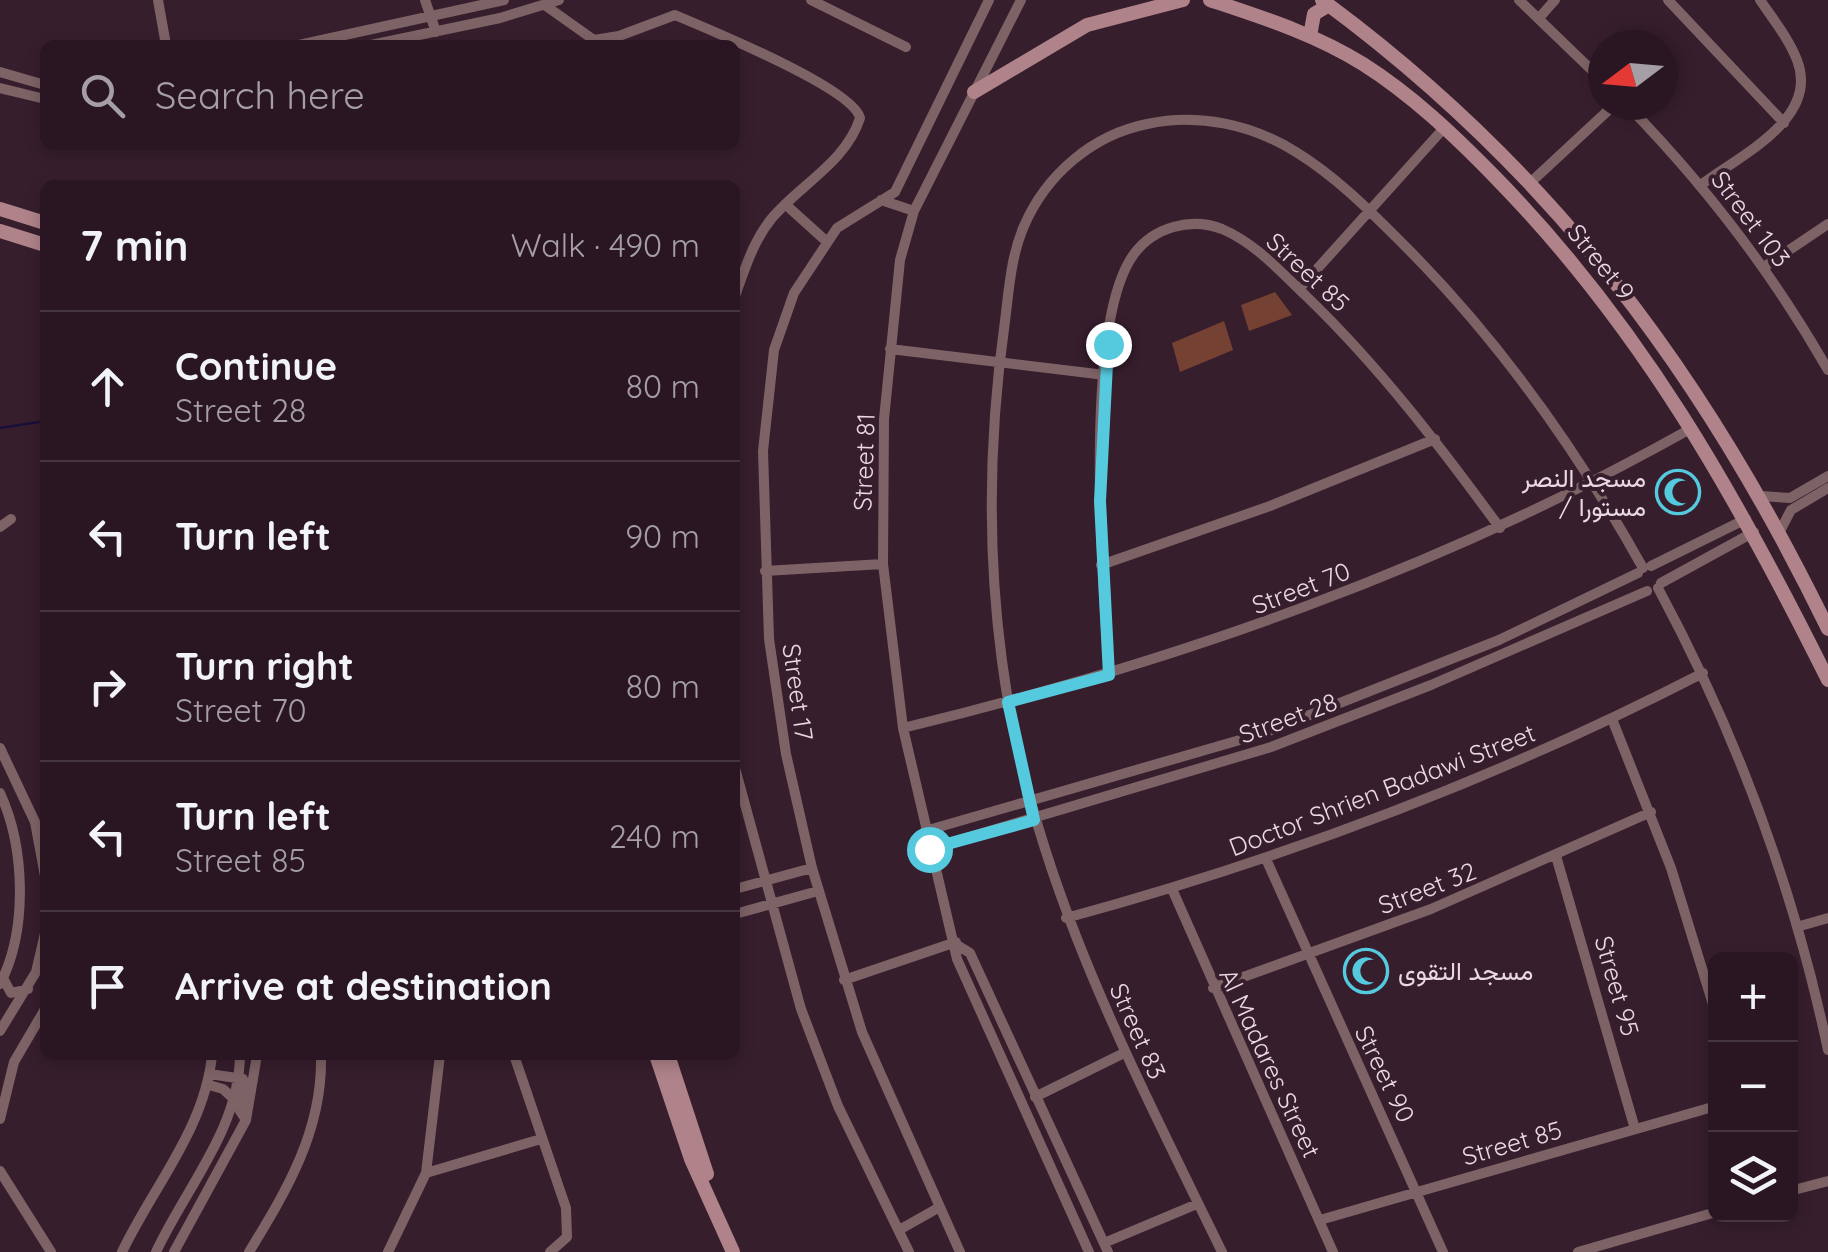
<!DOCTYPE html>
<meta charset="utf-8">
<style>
body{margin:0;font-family:Quicksand,Vazirmatn,sans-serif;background:#311f2a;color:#f1f3f6}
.controls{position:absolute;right:30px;bottom:30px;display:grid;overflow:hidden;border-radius:15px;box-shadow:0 5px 15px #0003}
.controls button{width:90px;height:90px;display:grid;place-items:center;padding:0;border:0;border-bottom:2px solid #453540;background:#291622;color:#f1f3f6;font:50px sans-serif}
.compass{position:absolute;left:1588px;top:30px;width:90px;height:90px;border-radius:50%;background:#291622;box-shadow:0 5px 15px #0003;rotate:254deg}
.stop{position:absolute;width:30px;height:30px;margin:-22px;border:8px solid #55cadf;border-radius:50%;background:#fff}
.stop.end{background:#55cadf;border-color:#fff;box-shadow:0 2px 10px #0008}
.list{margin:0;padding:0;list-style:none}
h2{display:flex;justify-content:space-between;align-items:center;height:130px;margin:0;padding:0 40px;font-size:42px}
h2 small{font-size:32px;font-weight:400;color:#a59fa5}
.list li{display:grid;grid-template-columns:65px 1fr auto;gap:30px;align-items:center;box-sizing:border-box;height:150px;padding:0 40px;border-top:2px solid #453540}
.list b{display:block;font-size:38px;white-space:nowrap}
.list p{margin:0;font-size:32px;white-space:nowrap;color:#a59fa5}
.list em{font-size:32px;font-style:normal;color:#a59fa5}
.icon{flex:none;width:55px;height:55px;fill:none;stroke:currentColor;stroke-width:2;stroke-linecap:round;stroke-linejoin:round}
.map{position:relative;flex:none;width:1828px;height:1252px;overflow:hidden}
.search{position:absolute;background:#291622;box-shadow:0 5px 15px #0003;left:40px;top:40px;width:700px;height:110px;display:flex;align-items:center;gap:25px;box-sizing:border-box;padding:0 35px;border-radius:15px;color:#a59fa5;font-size:38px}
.panel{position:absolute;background:#291622;box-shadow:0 5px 15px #0003;left:40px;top:180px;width:700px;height:880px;border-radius:15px}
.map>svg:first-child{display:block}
.green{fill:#754132}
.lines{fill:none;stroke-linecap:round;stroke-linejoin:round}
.stream{stroke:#1a0f3a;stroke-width:2.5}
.minor{stroke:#7e6366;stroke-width:10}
.secondary{stroke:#af8389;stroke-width:14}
.route{stroke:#55cadf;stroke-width:12}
.labels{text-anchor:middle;stroke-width:8;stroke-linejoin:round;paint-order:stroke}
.street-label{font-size:25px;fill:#ead8e2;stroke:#371e2d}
.poi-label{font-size:25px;fill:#ead8e2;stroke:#371e2d;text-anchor:end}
</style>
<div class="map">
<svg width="1828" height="1252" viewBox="0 0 1828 1252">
<rect width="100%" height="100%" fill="#371e2d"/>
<path class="green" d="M1275,292l17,23 -43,16 -8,-26z
M1224,321l9,29 -53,22 -8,-29z"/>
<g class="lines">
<path class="stream" d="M0,428l45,-7"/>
<path class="minor" d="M158,0l8,45
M425,0l11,32
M811,0l95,47
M1021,0l-107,211 -14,49 -16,159 -1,145 20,164 54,231 132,293
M1519,0l84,81
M1668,0l116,123
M546,6l48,34 25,-4 56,-21c35,15 178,73 185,103 -14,44 -59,66 -88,100 -19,23 -27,51 -37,78
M1539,18l16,-18
M299,45l205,-45
M371,45l129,-27 59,-18
M0,72l45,13
M0,88l45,11
M1627,105c79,81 145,167 201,265
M1530,183l84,-78
M1701,185c39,-30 119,-66 96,-125 -8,-21 -24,-41 -37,-60
M881,200l33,11
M785,204l41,37
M1764,267l64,-43
M1299,289l145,-161
M890,349l215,26
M1761,496l29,2 38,-22
M0,527l11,-8
M1780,531l11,-21 37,-22
M1101,565l169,-59 165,-67
M1651,566l95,-47
M765,571l118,-7
M1661,583l93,-51
M1658,588c78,145 136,301 170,462
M1109,675c-6,-89 -27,-351 25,-421 20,-27 57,-37 88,-25 33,14 58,42 83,66 74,71 135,151 195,233
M1612,719l59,149 45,146
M903,728c277,-67 540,-160 789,-300
M0,748l35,74 10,54
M735,768l66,241 37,97 71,146
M0,793c25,54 28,137 0,191
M925,831l339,-98 235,-93 139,-67
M929,849l342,-102 160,-62 216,-94
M1556,856l79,273
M1266,859l177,393
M735,889l77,-21
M1172,889l161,363
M735,914l83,-23
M1066,918c221,-60 433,-140 637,-245
M1800,926l28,-8
M957,945l13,8 138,299
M3,978l8,15 17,-4
M844,980l112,-38
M1213,988l218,-79 220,-97
M0,1031l36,-59 9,-39
M514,1055l52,153 1,29 -17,15
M210,1074l33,5 -3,32 6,9
M209,1085l14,4 11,10
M1035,1097l89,-44
M0,1119l14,-57 31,-53
M0,1171l51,81
M426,1173l115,-34
M1790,1191l38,-10
M1320,1220l396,-114
M899,1230l39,-22
M1104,1243l93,-39
M122,1252c31,-65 83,-124 90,-197
M156,1252c30,-65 83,-122 84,-197
M174,1252l72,-132 11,-65
M249,1252c38,-62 74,-122 72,-197
M388,1252l38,-79 14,-118
M960,1252l-98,-220 -50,-164 -26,-114 -17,-115 -6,-188 11,-101 20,-57 43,-65 58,-36 94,-192
M1222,1252c-93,-191 -192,-377 -220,-591 -15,-112 -13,-227 3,-340 4,-32 6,-65 19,-95 22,-51 68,-91 123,-102 51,-11 104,0 149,28 39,24 71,56 103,88 98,97 177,208 244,328
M1578,1252l138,-40"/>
<path class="secondary" d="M1210,0c54,18 105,34 153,64 49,31 92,72 132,113 146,149 241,318 333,503
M1322,0c231,170 382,374 506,629
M1310,36l4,-22 15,-9
M974,92l113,-67 96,-25
M0,209l45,14
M0,231l45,14
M656,1055l35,104 42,93
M668,1055l39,119"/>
</g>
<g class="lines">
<path class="route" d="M929,849l105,-29 -26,-118 101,-27 -9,-174 8,-157"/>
</g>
<defs>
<symbol id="mosque-ring" viewBox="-11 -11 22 22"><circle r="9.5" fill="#371e2d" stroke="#55cadf" stroke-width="1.5"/><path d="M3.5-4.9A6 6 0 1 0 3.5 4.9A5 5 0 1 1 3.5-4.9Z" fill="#55cadf"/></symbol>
</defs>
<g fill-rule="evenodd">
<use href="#mosque-ring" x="1653" y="467" width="50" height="50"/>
<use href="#mosque-ring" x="1341" y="946" width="50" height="50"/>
</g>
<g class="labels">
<g class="street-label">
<text transform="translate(1751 219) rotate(53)" y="9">Street 103</text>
<text transform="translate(1601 262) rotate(51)" y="9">Street 9</text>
<text transform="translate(1308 272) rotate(43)" y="9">Street 85</text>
<text transform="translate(864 462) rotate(-88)" y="9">Street 81</text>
<text transform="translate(1301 588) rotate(-21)" y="9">Street 70</text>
<text transform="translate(798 692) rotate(82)" y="9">Street 17</text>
<text transform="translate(1288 718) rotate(-20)" y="9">Street 28</text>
<text transform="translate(1382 790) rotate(-21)" y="9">Doctor Shrien Badawi Street</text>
<text transform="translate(1427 888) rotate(-21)" y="9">Street 32</text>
<text transform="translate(1617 986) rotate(74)" y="9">Street 95</text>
<text transform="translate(1138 1031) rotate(66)" y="9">Street 83</text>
<text transform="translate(1270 1063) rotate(65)" y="9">Al Madares Street</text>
<text transform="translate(1385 1074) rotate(64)" y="9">Street 90</text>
<text transform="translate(1512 1143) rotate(-16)" y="9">Street 85</text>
</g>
<g class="poi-label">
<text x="1646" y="487">مسجد النصر<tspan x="1646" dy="29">/ مستورا</tspan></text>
<text x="1398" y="980" text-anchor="start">مسجد التقوى</text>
</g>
</g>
</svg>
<div class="controls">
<button>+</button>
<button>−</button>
<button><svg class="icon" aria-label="layers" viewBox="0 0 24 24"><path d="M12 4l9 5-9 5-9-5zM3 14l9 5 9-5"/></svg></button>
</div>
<svg class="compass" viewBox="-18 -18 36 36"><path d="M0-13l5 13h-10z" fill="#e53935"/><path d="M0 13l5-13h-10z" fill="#a59fa5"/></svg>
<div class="stop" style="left:929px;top:849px"></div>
<div class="stop end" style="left:1108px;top:344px"></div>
<div class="search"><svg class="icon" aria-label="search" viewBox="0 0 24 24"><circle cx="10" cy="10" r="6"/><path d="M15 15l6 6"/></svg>Search here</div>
<section class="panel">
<h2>7 min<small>Walk · 490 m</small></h2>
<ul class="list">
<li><svg class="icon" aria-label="ahead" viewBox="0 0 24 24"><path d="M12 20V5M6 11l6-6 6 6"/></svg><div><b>Continue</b><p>Street 28</p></div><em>80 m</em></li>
<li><svg class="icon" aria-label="left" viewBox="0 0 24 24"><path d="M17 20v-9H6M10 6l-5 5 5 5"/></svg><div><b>Turn left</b></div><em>90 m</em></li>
<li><svg class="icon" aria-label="right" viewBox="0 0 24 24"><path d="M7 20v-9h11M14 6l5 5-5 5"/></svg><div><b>Turn right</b><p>Street 70</p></div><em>80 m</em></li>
<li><svg class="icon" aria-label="left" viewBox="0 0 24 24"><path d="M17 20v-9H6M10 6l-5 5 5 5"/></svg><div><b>Turn left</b><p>Street 85</p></div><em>240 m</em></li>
<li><svg class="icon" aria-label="arrive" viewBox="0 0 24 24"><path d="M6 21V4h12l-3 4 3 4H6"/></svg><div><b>Arrive at destination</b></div></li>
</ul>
</section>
</div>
